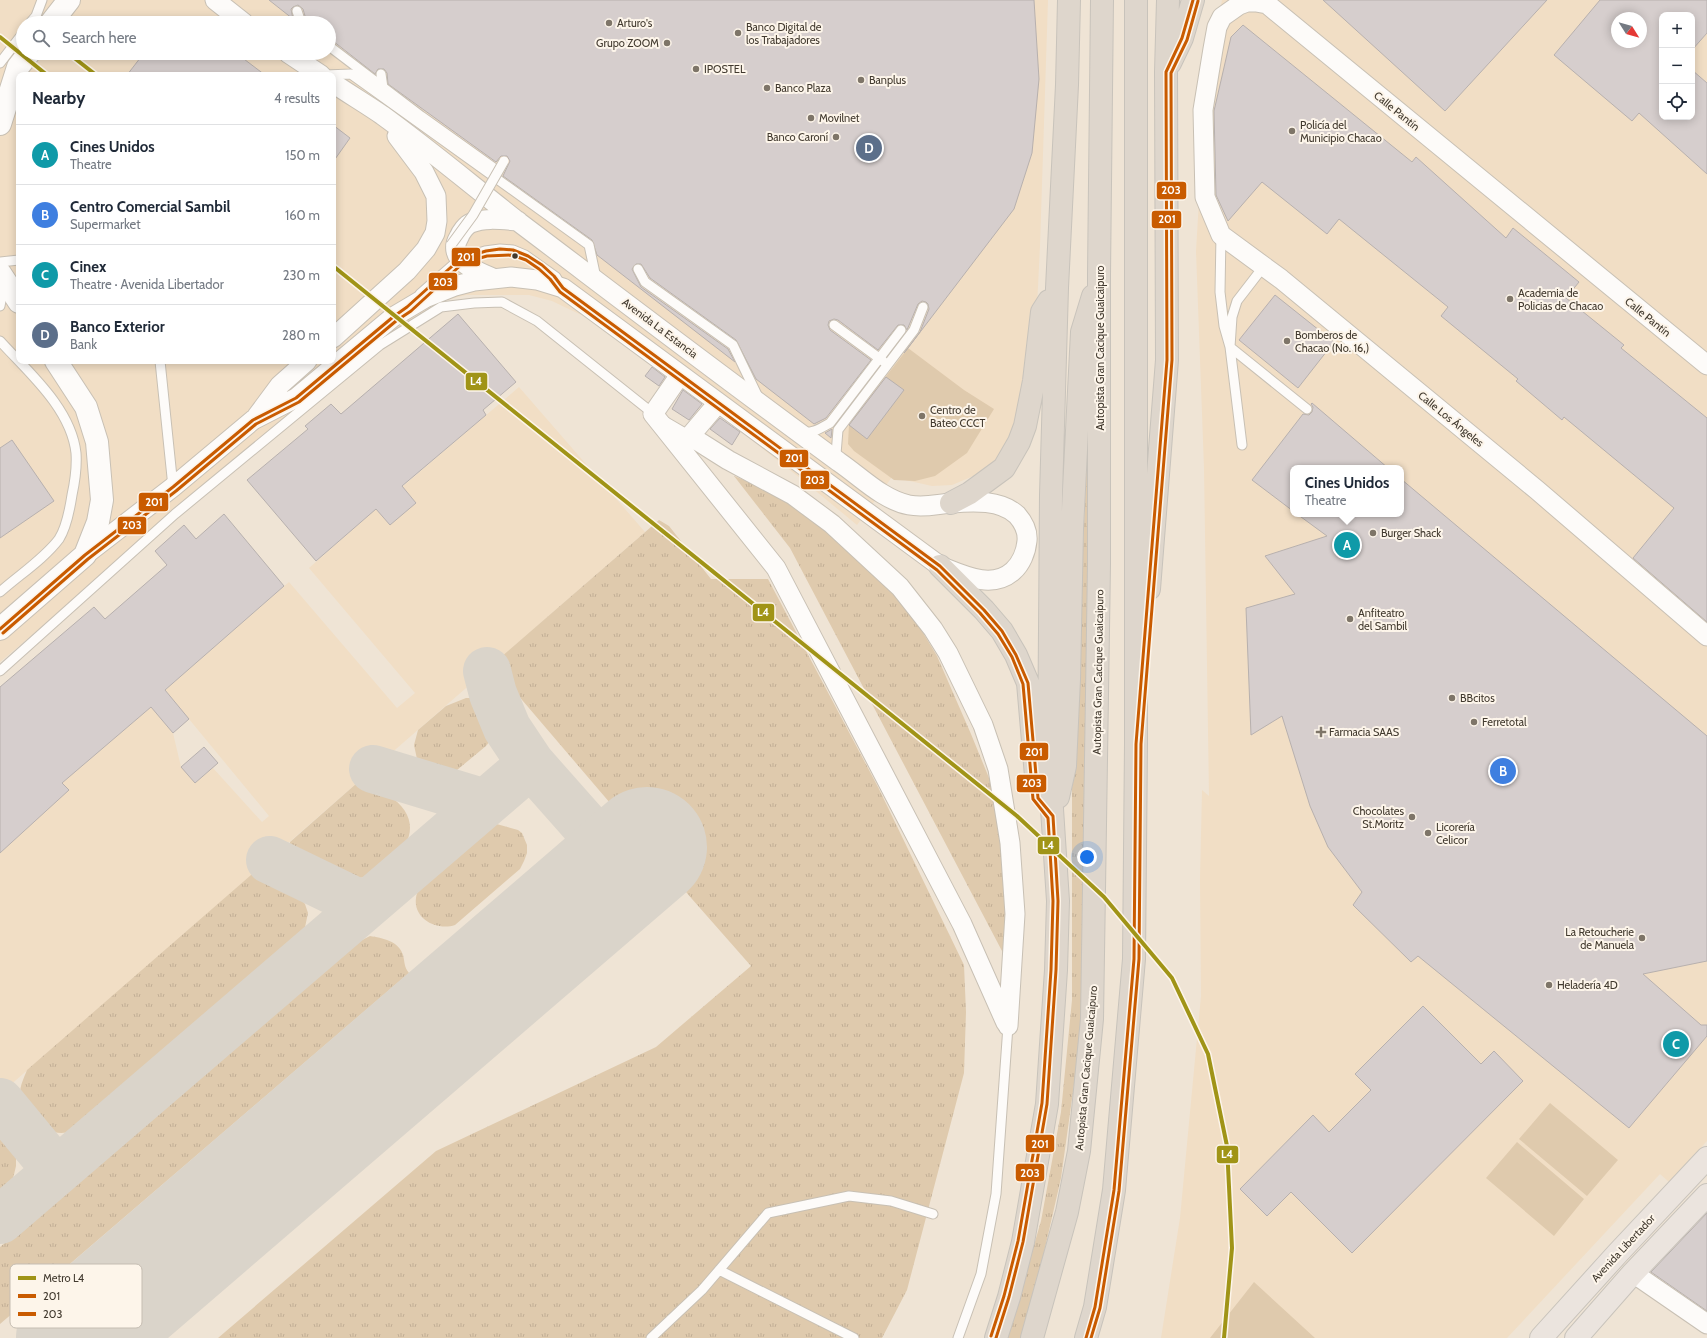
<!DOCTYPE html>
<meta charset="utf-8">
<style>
body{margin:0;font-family:Cabin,sans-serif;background:#f6f6f7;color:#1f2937}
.controls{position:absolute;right:12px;top:12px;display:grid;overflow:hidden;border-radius:8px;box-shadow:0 2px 10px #0003}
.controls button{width:36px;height:36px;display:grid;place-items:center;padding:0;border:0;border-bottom:1px solid #e0e1e3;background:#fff;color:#1f2937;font:20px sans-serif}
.compass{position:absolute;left:1611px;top:12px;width:36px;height:36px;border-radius:50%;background:#fff;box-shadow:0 2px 10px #0003;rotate:127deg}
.you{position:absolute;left:1087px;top:857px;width:14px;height:14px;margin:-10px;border:3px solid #fff;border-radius:50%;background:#1a73e8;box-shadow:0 0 0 6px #1a73e833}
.badge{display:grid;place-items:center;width:26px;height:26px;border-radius:50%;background:#7c3aed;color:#fff;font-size:13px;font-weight:700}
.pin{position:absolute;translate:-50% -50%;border:2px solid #fff;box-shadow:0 1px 4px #0006}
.popup{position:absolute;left:1290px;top:465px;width:114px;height:52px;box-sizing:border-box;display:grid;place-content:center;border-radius:8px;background:#fff;filter:drop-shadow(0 1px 3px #0005);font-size:13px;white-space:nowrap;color:#747a83}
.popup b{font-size:15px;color:#1f2937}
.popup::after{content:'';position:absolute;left:50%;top:100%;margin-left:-8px;border:8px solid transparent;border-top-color:#fff}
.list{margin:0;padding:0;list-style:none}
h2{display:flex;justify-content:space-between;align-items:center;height:52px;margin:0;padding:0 16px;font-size:17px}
h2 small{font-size:13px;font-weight:400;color:#747a83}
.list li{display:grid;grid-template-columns:26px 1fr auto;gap:12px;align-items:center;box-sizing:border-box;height:60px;padding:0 16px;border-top:1px solid #e0e1e3}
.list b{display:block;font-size:15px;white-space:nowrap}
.list p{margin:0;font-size:13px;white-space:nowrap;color:#747a83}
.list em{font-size:13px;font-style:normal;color:#747a83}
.icon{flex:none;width:22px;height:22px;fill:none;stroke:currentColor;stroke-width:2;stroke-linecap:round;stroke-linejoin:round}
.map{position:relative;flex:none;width:1707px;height:1338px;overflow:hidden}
.search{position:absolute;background:#fff;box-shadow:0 2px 10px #0003;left:16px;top:16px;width:320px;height:44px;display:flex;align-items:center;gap:10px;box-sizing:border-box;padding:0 14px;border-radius:22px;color:#747a83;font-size:15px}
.panel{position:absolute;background:#fff;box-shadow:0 2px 10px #0003;left:16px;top:72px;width:320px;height:292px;border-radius:8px}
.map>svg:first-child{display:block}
.built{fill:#f1dec5;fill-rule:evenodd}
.grass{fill:url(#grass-tufts)}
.green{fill:#dfcaad}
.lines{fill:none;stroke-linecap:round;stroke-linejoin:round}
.taxiway{stroke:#dad4ca;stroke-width:48}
.runway{stroke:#dad4ca;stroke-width:120}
.building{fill:#d6cecd;stroke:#b7b0ae;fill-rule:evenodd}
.lane-casing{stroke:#c8c0b4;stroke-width:11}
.street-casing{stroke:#c8c0b4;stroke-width:21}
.secondary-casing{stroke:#c8c0b4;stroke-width:24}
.primary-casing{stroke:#c8c3bb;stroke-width:24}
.highway-casing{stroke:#c8c3bb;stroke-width:24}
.lane{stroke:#fdfbf9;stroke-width:9}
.street{stroke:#fdfbf9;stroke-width:19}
.secondary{stroke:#fdfbf9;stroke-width:22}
.primary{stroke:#ebe4de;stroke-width:22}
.highway{stroke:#ded6cc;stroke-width:22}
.lane-bridge-casing{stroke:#c8c0b4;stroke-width:11;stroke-linecap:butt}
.lane-bridge{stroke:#fdfbf9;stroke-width:9}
.bus-1-casing{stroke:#fdf5ea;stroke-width:6}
.bus-2-casing{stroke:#fdf5ea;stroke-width:6}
.bus-1{stroke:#c95b00;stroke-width:3}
.bus-2{stroke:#c95b00;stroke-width:3}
.metro-1-casing{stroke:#fdf5ea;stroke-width:7}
.metro-1{stroke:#a09417;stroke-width:4}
.poi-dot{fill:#7e7568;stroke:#fdf5ea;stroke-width:1.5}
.bus-dot{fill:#41392e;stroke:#fdf5ea;stroke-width:1.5}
.labels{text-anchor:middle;stroke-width:4;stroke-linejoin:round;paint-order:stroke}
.poi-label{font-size:11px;fill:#41392e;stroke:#fdf5ea;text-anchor:start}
.street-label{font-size:11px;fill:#41392e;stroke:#fdf5ea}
.key{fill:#fdf5ea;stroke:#c5bdb2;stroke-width:1}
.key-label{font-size:11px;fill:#41392e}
.line-badge{stroke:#fdf5ea;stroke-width:1.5}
.badge-label{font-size:11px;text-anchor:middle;font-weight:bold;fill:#fff}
</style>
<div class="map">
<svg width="1707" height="1338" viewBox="0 0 1707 1338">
<defs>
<pattern id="grass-tufts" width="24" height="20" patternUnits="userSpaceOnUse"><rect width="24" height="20" fill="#dfcaad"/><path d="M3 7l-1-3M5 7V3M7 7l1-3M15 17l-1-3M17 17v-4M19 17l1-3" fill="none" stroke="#c1ae95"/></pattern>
</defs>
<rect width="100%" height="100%" fill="#efe4d5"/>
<path class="built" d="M0,0h1048l-8,246 -6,121 -21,78 -30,27 -31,13 -20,1 -40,-9 -35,48 -57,-47 -88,-69 -116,-87 -44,-21 -23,-6h-63l-20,5 -31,17 -90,72 -325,273zM23,23h306v30h-306zM19,75h314v286h-314z
M1222,0h485v1141l-38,41 -9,-8 -153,164h-346l19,-120 21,-222 -1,-117 2,-89 7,6 -5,-328 -8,-217 8,-134 7,-59zM1662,15h30v102h-30zM1617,18h24v24h-24zM1293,468h108v46h-108z
M519,387l126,145 -645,562v-241l68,-63 -6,-7 89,-76 22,26 8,34 14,16 18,-15 49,54 7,-6 -104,-126 124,-108 108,126 18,-15 -106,-125 67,-59 14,16 26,-22 -14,-16z"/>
<path class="grass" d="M1090,390l-5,532 -4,112 -20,144 -24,105 -16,55h-14l34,-117 20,-109 11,-112v-211z
M734,476l61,25 80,65 41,55 21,35 34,78 25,61 9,42 7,133 -222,-422z
M659,520l10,6 42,53h57l110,208 86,178 2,47 -2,61 -57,217 -25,48h-664l218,-187 220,-104 95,-81 -59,-67 -187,-219 -6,-10 1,-12z
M466,698c7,0 13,-1 18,4 6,6 8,24 8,32 0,5 -3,8 -6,12l-29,24 -9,4h-4l-22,-9 -5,-6 -3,-14 4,-15 28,-24z
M357,783c11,3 22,6 31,12 30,19 28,46 2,67 -9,8 -18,15 -31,16 -17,1 -34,-11 -48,-18 -8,-4 -22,-7 -21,-18z
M493,823l25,7 4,3 5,12v8l-3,8 -4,8 -65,56c-18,6 -42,-6 -39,-27 0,-4 3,-8 4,-12z
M261,874l38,23 6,7 3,9 -4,19 -11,13 -221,187c-8,1 -16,2 -24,-2 -12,-5 -28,-23 -28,-36 0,-9 4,-16 7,-24l224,-195z
M370,936c12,2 29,5 33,19 2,8 1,12 6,18l-409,351v-77l356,-304z
M0,1132l5,5 11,18v11l-4,17 -12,11z"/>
<path class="green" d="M908,348l56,42 30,19 -27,44 -32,23 -20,5 -21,-1 -40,-29 -6,-7 1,-20z
M1550,1103l68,57 -31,36 -68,-57z
M1517,1142l67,57 -30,37 -68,-58z
M1254,1282l61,56h-105z"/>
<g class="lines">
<path class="taxiway" d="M487,671l6,23 14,34 24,36
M373,769l112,34
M270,860l95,46
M0,1102l57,69
M0,1220l531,-456 92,104"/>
<path class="runway" d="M76,1338l571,-491"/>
</g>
<path class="building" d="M269,0h765l5,79 -7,74 -18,56 -106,139 -4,5 16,-21 9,-23 -1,-5 -2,-2 -4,-1 -4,3 -11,26 -3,-5h-6l-20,25 -40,-30 -4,-1 -5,2 -1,4 2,5 41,30 -45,58 -12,6 -58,-45 -20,-39 -86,-62 -9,-14h-5l-4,5 9,18 87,62 7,13 -138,-107 -5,-15 -89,-64 7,-15 -3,-5h-6l-5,6 -108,-78 -1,-11 -3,-4h-6l-3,5 -42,-33 -4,-1v-17h-22l-4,-14 -5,-4 -5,2 -2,2 2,10z
M1323,0h224l-102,111z
M1600,0h107v33l-15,17v-35h-30v102h30v-47l15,13v91l-68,-61 -7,8 -78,-66zM1617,18h24v24h-24z
M1243,25l169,137 4,-5 90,81 7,-10 66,54 -13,16 58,47 -3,3 86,70v204l-74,-64 41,-50 -110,-91 -2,3 -46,-39 2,-2 -77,-63 7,-9 -109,-88 -12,15 -65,-52 -34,39 -12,-26 -2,-84 17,-74z
M144,53h92l29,22h-138z
M333,125l17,13 -17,24z
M1275,295l59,47 -36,46 -59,-48z
M458,314l58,68 -33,28 3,5 -84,71 14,17 -26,22 -14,-16 -60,52 -69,-81 61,-51 -3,-3 26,-22 10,10z
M652,367l13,10 -6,9 -14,-10z
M886,377l18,13 -37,49 -18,-14z
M683,390l19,14 -13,16 -17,-11z
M1312,403l76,65h-95v43l-41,-31 51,-66 6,1 3,-3 1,-5 -2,-3z
M720,418l20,14 -8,13 -22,-16z
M832,429v1l-1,8 -6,-5z
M12,440l42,61 -54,37v-90z
M1401,479l306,257v225l-64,13 58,51h6v11l-78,92 -211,-172 -7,6 -58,-57 9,-13 -34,-45 -18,-41 -28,-90 -31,19 -5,-127 49,-14 -30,-38 62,-20 -30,-22h104z
M224,514l60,72 -119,104 24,29 -16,14 -22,-26 -89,76 7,7 -69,63v-166l94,-80 11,12 62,-54 -12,-14 29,-26 12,14z
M204,747l14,16 -23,20 -14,-16z
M1423,1006l58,58 13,-13 29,30 -171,172 -61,-61 -24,24 -27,-27 73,-74 16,17 42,-42 -16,-16z
M1707,1213v98l-56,-39z"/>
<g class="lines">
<defs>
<path id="lane" d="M297,11l4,12
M30,23l6,-7 6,-16
M329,46l92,70 77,55
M0,63l23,-30
M381,74l2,14
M325,75l26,-1 238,171 7,33
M1221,235l-1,57 4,34 6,21 12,98
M0,262l19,-2
M1264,266l-27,35 -5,16 -2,30 77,62
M638,269l7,13 88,63 25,52
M420,294l40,-35 25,-8 15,-2 13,1 12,5 31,22 4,7
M0,306l4,-21
M834,325l49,36
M0,341c28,31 71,67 76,112 1,14 -1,28 -4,42 -2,13 -6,33 -13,44 -15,20 -40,36 -59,53
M160,361l13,126
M666,422l24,14
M802,432c10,2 19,-4 28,-9l71,-93
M838,458l-2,-4 2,-24 76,-100 9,-23
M0,671l175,-157 205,-169 61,-38 33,-4 28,-1 35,19 118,94
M719,1270l135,68
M651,1338l51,-48 66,-77 81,-17 42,5 42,13
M958,1338l23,-64 15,-80 12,-168"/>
<path id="street" d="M215,0l29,23
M288,53l33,22
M493,278c-15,-6 -48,-18 -34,-41 2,-5 7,-12 12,-14 14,-6 33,-3 47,-2
M333,338l74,-67 19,-22 9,-16 2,-12 -1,-25 -12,-24 -27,-36
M1707,365l-440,-361 -11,-2h-9l-8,3 -17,12 -5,10 -4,22 -10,61 2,87 16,38 60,44 256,211 170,146
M680,375l-27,39 123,154 186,356 44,99
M718,403l-28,33 38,24 65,35 39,29 68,63 33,42 15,24 35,72 15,44 12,74 5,71 -7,112
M257,416l23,-31 27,-24
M85,555l88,-68 80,-67 43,-22 97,-81 32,-19 30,-12 19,-5 37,-4 26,3 26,8 377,278c23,9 52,24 73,5 8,-7 13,-19 14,-30 1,-10 -3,-18 -10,-26 -16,-15 -43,-14 -65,-12 -15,1 -27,5 -43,2 -26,-5 -48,-28 -70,-43 -107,-78 -213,-159 -319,-239 -46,-36 -91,-74 -138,-108 -16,-11 -33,-21 -49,-32
M1633,1273l74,51"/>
<path id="secondary" d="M51,23l18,-23
M0,124l18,-57 11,-14
M0,273l19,29
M0,629l85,-74 13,-33 4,-22 -5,-58 -11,-35 -30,-46"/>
<path id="primary" d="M1541,1338l76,-84 90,-96
M1576,1338l57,-65 74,-78"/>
<path id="highway" d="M1170,63l12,-25 11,-38
M951,503l19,-10 34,-25 15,-26 6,-16 9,-45 8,-69 7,-11
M940,566l44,44 18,21 14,24 12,28 8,93
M1149,589l18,-229 -1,-288 2,-72
M1058,797l7,-31 4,-87 3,-150 10,-197 11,-36
M996,1338l13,-41 14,-55 24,-138 9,-134 2,-69 -9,-138 2,-268 6,-207 10,-203 2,-85
M1032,1338l35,-126 12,-61 13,-132 7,-455v-289l3,-275
M1086,1338l9,-31 19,-117 20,-231 2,-215v-744"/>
</defs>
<use href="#lane" class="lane-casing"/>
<use href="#street" class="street-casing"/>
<use href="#secondary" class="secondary-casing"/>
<use href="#primary" class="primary-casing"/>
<use href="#highway" class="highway-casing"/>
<use href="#lane" class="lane"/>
<use href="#street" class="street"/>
<use href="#secondary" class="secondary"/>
<use href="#primary" class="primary"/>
<use href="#highway" class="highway"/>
<defs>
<path id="lane-bridge" d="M451,245l22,-30 31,-54"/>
</defs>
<use href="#lane-bridge" class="lane-bridge-casing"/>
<use href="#lane-bridge" class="lane-bridge"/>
<defs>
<path id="bus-1" d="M0,629l85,-74 88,-68 80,-67 43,-22 97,-81 14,-10 53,-48 26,-8 14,-2 13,1 15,6 14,9 12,11 9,12 377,278 44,44 18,21 14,24 12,28 10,115 15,18 5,85 -2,69 -9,134 -24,138 -14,55 -13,41
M1086,1338l9,-31 19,-117 20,-231 2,-215 31,-384 -1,-288 16,-34 11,-38"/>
<path id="bus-2" d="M3,633l85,-74 88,-68 80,-67 43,-22 97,-81 15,-10 52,-48 24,-7 25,-1 14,5 13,9 11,10 10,13 377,278 43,43 18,21 14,23 11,27 10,115 15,19 5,83 -2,69 -9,133 -24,138 -14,55 -13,40
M1091,1338l9,-30 19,-117 20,-232 2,-215 31,-384 -1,-287 16,-33 11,-39"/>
</defs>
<use href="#bus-1" class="bus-1-casing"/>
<use href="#bus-2" class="bus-2-casing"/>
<use href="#bus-1" class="bus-1"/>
<use href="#bus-2" class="bus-2"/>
<defs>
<path id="metro-1" d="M0,37l47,38
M68,53l28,22
M333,266l684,550 87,81 68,81 36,76 19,92 5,102 -8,90"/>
</defs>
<use href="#metro-1" class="metro-1-casing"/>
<use href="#metro-1" class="metro-1"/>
</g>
<g class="poi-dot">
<circle cx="609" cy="23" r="4"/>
<circle cx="738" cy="33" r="4"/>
<circle cx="667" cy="43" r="4"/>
<circle cx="696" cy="69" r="4"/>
<circle cx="861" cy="80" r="4"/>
<circle cx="767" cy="88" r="4"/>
<circle cx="811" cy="118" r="4"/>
<circle cx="1292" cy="131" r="4"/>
<circle cx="836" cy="137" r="4"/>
<circle cx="1510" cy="299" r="4"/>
<circle cx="1287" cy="341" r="4"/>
<circle cx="922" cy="416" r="4"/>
<circle cx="1373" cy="533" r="4"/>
<circle cx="1350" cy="619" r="4"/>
<circle cx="1452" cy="698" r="4"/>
<circle cx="1474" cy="722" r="4"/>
<path d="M1319 726h4v4h4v4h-4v4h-4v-4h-4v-4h4z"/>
<circle cx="1412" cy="817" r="4"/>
<circle cx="1428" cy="833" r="4"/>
<circle cx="1642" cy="938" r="4"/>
<circle cx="1549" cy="985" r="4"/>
</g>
<circle class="bus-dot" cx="515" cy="256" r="3.5"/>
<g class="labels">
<g class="poi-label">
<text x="617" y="27">Arturo's</text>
<text x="746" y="31">Banco Digital de<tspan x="746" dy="13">los Trabajadores</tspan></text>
<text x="659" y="47" text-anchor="end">Grupo ZOOM</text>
<text x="704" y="73">IPOSTEL</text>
<text x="869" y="84">Banplus</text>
<text x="775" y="92">Banco Plaza</text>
<text x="819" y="122">Movilnet</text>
<text x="1300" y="129">Policía del<tspan x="1300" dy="13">Municipio Chacao</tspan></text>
<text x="828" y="141" text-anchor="end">Banco Caroní</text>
<text x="1518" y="297">Academia de<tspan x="1518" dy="13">Policias de Chacao</tspan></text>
<text x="1295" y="339">Bomberos de<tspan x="1295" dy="13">Chacao (No. 16,)</tspan></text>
<text x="930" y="414">Centro de<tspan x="930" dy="13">Bateo CCCT</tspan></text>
<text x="1381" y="537">Burger Shack</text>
<text x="1358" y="617">Anfiteatro<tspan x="1358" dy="13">del Sambil</tspan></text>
<text x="1460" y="702">BBcitos</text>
<text x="1482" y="726">Ferretotal</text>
<text x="1329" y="736">Farmacia SAAS</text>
<text x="1404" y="815" text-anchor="end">Chocolates<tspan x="1404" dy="13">St.Moritz</tspan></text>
<text x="1436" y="831">Licorería<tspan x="1436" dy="13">Celicor</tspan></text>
<text x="1634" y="936" text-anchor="end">La Retoucherie<tspan x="1634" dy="13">de Manuela</tspan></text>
<text x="1557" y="989">Heladería 4D</text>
</g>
<g class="street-label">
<text transform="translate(1397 111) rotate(39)" y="4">Calle Pantín</text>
<text transform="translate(1648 317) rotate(39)" y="4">Calle Pantín</text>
<text transform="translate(660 328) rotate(37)" y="4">Avenida La Estancia</text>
<text transform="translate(1100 348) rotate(-90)" y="4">Autopista Gran Cacique Guaicaipuro</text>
<text transform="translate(1451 419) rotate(39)" y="4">Calle Los Ángeles</text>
<text transform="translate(1098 672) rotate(-89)" y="4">Autopista Gran Cacique Guaicaipuro</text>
<text transform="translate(1086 1068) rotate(-85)" y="4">Autopista Gran Cacique Guaicaipuro</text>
<text transform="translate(1623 1248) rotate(-47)" y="4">Avenida Libertador</text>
</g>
</g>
<rect x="10" y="1264" width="132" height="64" rx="6" class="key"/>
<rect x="18" y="1276" width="18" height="4" fill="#a09417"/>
<rect x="18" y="1294" width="18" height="4" fill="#c95b00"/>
<rect x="18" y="1312" width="18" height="4" fill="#c95b00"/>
<g class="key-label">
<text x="43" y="1282">Metro L4</text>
<text x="43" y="1300">201</text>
<text x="43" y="1318">203</text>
</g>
<g class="line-badge">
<rect x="1156" y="181" width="31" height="19" rx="4" fill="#c95b00"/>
<rect x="1151" y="210" width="31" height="19" rx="4" fill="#c95b00"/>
<rect x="451" y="247" width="30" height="20" rx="4" fill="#c95b00"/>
<rect x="428" y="272" width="30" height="19" rx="4" fill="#c95b00"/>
<rect x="465" y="372" width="23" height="19" rx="4" fill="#a09417"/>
<rect x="779" y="449" width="30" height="19" rx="4" fill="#c95b00"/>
<rect x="800" y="470" width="30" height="20" rx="4" fill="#c95b00"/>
<rect x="138" y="492" width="31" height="20" rx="4" fill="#c95b00"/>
<rect x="117" y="516" width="30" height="19" rx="4" fill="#c95b00"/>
<rect x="752" y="603" width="23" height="19" rx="4" fill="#a09417"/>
<rect x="1019" y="742" width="30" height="19" rx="4" fill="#c95b00"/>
<rect x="1016" y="774" width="31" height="19" rx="4" fill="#c95b00"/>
<rect x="1037" y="836" width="23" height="19" rx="4" fill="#a09417"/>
<rect x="1025" y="1134" width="30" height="19" rx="4" fill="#c95b00"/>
<rect x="1216" y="1145" width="23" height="19" rx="4" fill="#a09417"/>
<rect x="1015" y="1163" width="30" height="19" rx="4" fill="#c95b00"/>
</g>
<g class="badge-label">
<text x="1171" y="194">203</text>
<text x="1167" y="223">201</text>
<text x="466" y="261">201</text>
<text x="443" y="286">203</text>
<text x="476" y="385">L4</text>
<text x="794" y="462">201</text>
<text x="815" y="484">203</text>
<text x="154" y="506">201</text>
<text x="132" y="529">203</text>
<text x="763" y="616">L4</text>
<text x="1034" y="756">201</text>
<text x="1032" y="787">203</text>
<text x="1048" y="849">L4</text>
<text x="1040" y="1148">201</text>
<text x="1227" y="1158">L4</text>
<text x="1030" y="1177">203</text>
</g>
</svg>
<div class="controls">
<button>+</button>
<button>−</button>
<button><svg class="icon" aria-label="locate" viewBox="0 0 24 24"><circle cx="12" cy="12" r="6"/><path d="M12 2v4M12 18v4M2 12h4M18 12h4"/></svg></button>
</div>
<svg class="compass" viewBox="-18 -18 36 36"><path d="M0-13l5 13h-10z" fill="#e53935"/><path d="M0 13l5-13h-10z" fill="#747a83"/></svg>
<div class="you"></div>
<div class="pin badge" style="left:1347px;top:545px;background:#0f9aa8">A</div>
<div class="popup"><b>Cines Unidos</b>Theatre</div>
<div class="pin badge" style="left:1503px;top:771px;background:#3f7fe0">B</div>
<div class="pin badge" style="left:1676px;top:1044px;background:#0f9aa8">C</div>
<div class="pin badge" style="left:869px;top:148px;background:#5c6f8a">D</div>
<div class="search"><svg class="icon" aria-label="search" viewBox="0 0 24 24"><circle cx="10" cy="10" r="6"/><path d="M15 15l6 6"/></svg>Search here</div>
<section class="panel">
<h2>Nearby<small>4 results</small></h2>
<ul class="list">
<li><span class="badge" style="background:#0f9aa8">A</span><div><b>Cines Unidos</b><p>Theatre</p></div><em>150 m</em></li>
<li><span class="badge" style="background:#3f7fe0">B</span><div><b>Centro Comercial Sambil</b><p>Supermarket</p></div><em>160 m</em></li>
<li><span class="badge" style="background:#0f9aa8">C</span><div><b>Cinex</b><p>Theatre · Avenida Libertador</p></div><em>230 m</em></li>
<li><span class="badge" style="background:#5c6f8a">D</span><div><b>Banco Exterior</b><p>Bank</p></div><em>280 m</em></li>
</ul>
</section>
</div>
